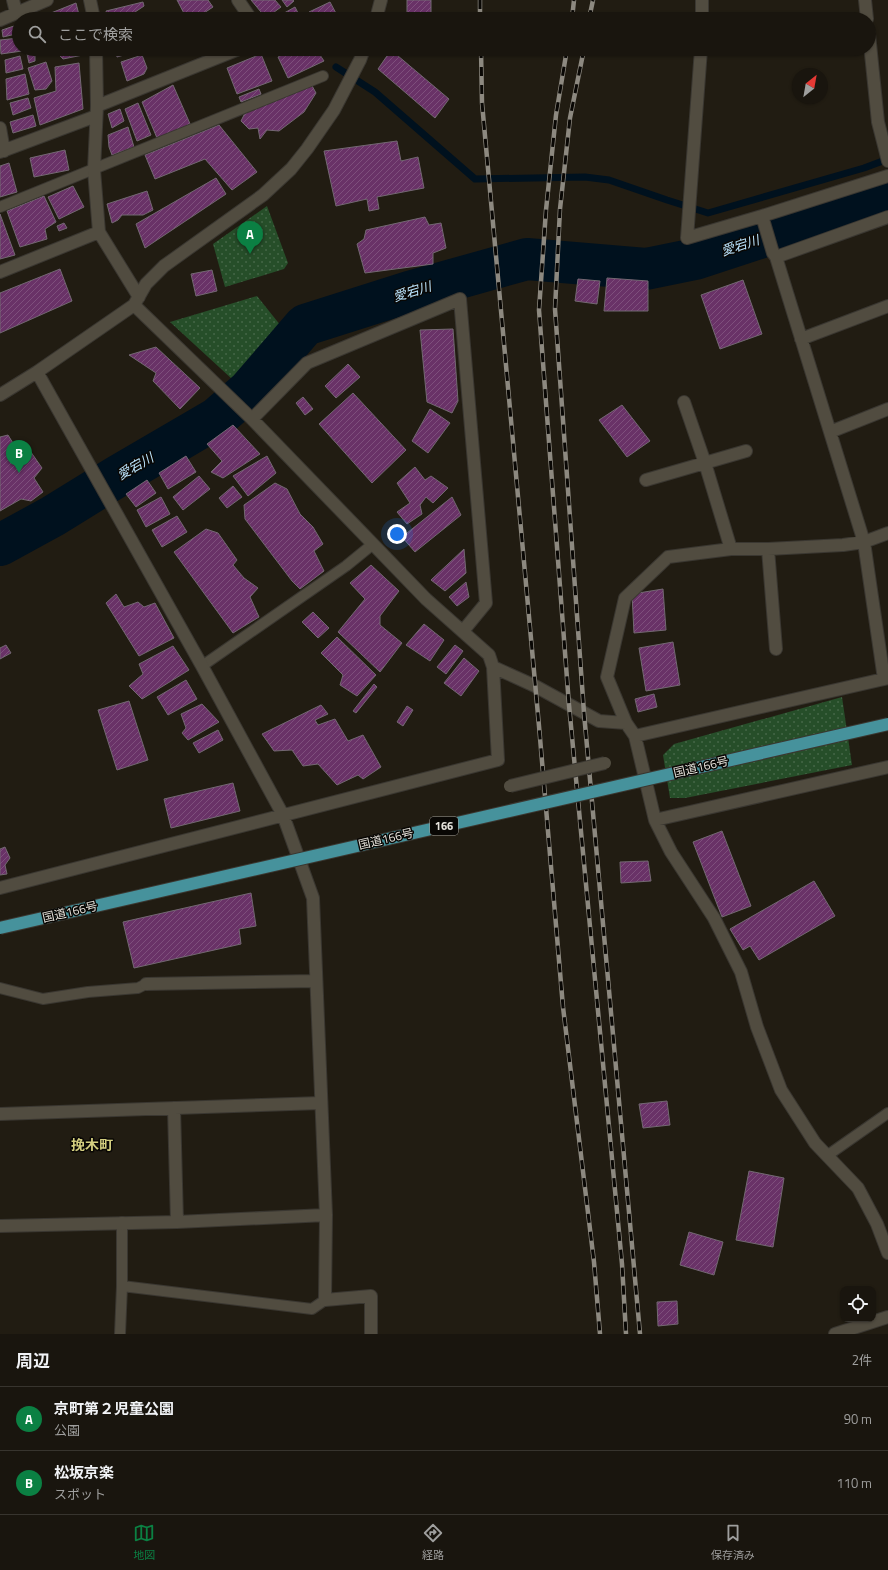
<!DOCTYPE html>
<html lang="ja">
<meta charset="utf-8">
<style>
body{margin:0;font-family:"Titillium Web","Noto Sans JP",sans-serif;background:#26221c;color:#f1f3f6}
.controls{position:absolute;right:12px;bottom:12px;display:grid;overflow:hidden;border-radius:8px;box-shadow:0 1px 3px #0004}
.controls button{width:36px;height:36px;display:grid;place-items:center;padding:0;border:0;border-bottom:1px solid #37342e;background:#19150e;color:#f1f3f6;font:20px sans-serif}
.compass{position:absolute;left:792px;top:68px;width:36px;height:36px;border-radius:50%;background:#19150e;box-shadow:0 1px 3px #0004;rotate:31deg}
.you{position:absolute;left:397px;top:534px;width:14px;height:14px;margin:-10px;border:3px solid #fff;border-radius:50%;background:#1a73e8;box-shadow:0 0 0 6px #1a73e833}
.badge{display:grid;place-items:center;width:26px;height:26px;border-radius:50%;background:#0b8043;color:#fff;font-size:13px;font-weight:700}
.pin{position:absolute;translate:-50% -33px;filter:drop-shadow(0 1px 2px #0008)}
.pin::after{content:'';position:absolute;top:21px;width:14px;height:12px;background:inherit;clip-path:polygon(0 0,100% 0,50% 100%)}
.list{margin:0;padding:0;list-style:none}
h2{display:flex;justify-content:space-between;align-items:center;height:52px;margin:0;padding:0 16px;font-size:17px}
h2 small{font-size:13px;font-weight:400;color:#9f9f9e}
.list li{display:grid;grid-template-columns:26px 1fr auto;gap:12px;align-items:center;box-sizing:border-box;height:64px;padding:0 16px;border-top:1px solid #37342e}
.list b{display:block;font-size:15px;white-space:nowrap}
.list p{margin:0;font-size:13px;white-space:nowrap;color:#9f9f9e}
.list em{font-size:13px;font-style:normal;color:#9f9f9e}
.icon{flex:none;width:22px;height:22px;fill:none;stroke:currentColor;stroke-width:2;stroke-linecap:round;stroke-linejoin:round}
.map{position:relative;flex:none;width:888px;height:1334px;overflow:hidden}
.search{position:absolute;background:#19150e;box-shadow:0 1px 3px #0004;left:12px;right:12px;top:12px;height:44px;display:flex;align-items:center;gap:10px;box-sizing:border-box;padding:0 14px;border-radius:22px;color:#9f9f9e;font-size:15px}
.sheet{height:180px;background:#19150e}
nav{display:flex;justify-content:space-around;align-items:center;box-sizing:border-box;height:56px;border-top:1px solid #37342e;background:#19150e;font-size:11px;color:#9f9f9e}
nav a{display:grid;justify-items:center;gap:2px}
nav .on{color:#0b8043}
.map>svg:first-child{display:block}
.park{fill:url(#park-dots)}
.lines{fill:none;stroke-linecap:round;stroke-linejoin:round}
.stream{stroke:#00111e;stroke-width:7}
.river{stroke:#00111e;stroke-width:42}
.building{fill:url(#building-hatch);stroke:#736872}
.service-casing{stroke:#3a3731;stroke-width:12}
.minor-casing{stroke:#3a3731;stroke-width:14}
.service{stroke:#514c40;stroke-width:10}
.minor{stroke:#514c40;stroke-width:12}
.rail-casing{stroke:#8d8980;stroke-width:4.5}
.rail{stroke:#090704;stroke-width:3;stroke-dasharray:9;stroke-linecap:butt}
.pedestrian-bridge-casing{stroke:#3a3731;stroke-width:14;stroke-linecap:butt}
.trunk-bridge-casing{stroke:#3a3731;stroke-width:14;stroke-linecap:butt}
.pedestrian-bridge{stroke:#514c40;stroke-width:12}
.trunk-bridge{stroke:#46929c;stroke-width:12}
.labels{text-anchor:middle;stroke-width:3;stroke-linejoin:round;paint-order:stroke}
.shield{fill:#090704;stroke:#a3a09a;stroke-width:1}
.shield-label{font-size:11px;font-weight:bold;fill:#e5e2db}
.street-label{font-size:12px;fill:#e5e2db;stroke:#090704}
.water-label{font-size:13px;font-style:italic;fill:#bce5fe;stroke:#090704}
.quarter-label{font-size:14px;font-weight:bold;fill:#d3ce7f;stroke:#090704}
</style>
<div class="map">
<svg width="888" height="1334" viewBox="0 0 888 1334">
<defs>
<pattern id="park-dots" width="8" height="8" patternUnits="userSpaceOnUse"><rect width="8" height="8" fill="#264e29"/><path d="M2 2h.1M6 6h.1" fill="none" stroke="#456747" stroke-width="1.8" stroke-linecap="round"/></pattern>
<pattern id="building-hatch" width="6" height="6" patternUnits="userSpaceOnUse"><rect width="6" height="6" fill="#693267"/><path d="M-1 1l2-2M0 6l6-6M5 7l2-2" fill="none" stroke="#7e4f7c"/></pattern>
</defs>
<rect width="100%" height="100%" fill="#211c12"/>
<path class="park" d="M267,206l21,57 -4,6 -59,18 -12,-43z
M257,296l28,35 -53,48 -62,-57z
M842,697l10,68 -167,33h-15l-7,-43 11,-11z"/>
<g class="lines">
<path class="stream" d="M336,67l39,25 100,87 110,-2 24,3 58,20 41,13 156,-45 24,-9"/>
<path class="river" d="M0,545l53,-29 65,-40 99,-58 32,-28 56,-65 104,-33 118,-33 119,10 49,-10 193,-63"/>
</g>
<path class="building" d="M177,0h31l5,7 -18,12h-8z
M251,0h24l6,7 -15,11z
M282,0h11l1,1 -7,6z
M407,0h24v19h-24z
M143,2l1,4 -9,6 2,7h-29l-2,-8z
M330,2l9,17h-27l-3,-7z
M76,3l4,16h-27l-2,-6z
M295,7l6,12h-23l-1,-2z
M14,26l2,8 -13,3 -1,-7z
M19,38v11h3v2l-21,3 -1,-14z
M26,49h13l-4,1v11l-6,2z
M58,49h25v6l-20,4 -5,-5z
M115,49h30l-28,8z
M294,49h22l8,12 -36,17 -10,-21z
M391,50l58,49 -14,19 -57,-49z
M261,54l11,27 -35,13 -10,-26z
M142,55l5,13 -3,6 -17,7 -6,-19z
M20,56l3,13 -17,4 -1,-13z
M46,62l6,19 -6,8 -11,1 -7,-22z
M79,63l4,46 -43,16 -6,-27 22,-7 -1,-24z
M25,74l4,20 -22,6 -1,-21z
M311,84l5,9 -12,19 -25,19 -12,-1 -7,9 -2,-11 -9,1 -8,-8 4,-8z
M173,85l18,41 -34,12 -15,-36z
M259,89l2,5 -20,8 -2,-5z
M28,98l3,10 -18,7 -3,-12z
M138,103l13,32 -14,6 -12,-32z
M120,109l4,12 -12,7 -4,-14z
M33,115l3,11 -23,7 -3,-11z
M219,125l38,47 -25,18 -27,-31 -50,20 -10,-24z
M128,127l6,20 -22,8 -3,-8 -1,-12z
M397,141l4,20 17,-4 6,31 -47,9 2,12 -10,2 -2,-12 -31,7 -12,-55z
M65,150l4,20 -35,7 -4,-19z
M9,163l8,29 -17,5v-31z
M216,178l10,16 -81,54 -9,-24z
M73,186l11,21 -25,12 -11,-22z
M147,191l6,19 -10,5h-21l-4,5 -6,3 -5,-19z
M44,196l12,26 -11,7 2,10 -27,8 -13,-36z
M0,214l15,41 -15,4z
M425,217l4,8 12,-2 5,25 -13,5v11l-68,9 -8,-29 7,-5 2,-9z
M64,223l3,5 -8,3 -2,-5z
M60,269l12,32 -72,32v-40z
M212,270l5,21 -21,5 -5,-22z
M607,278l41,3v30h-44z
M578,279l22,2 -3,23 -22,-3z
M743,280l19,54 -42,15 -19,-54z
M453,329l5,72 -6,12 -25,-11 -7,-72z
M156,347l44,41 -20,21 -27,-28 3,-8 -27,-18z
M348,364l12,13 -24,21 -11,-12z
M353,393l53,57 -34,33 -53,-59z
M303,397l10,12 -8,6 -9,-12z
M622,405l28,36 -23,16 -28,-37z
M430,409l20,14 -22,30 -16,-12z
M233,425l27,29 -37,24 -12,-6 11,-11 -15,-17z
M8,435l8,13 10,-3 16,23 -8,10 9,14 -12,9 -10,-2 -21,12v-74z
M186,456l10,16 -28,17 -9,-16z
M267,456l9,17 -28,23 -15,-20z
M415,467l10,13 6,-4 17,12 -15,15 -7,-6 -6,8 2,9 -15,10 -10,-12 13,-9 -13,-20z
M199,476l11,13 -27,21 -10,-13z
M147,480l9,13 -20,14 -10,-13z
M275,483l12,6 13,25 13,13 10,17 -9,7 10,20 -24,18 -8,-8 -47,-62 -1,-14z
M233,486l9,11 -15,11 -8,-10z
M161,497l9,17 -24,13 -9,-17z
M452,497l9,18 -46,37 -13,-15z
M177,516l10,16 -25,15 -10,-17z
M206,529l12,4 19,27 -4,5 11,13 14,10 -8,9 9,20 -26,16 -59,-81z
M464,549l2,24 -21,18 -14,-11z
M371,565l28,26 -19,25v9l22,18 -22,29 -42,-40 27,-33 -15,-16z
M466,582l3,15 -12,9 -8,-9z
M663,589l3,41 -32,3 -2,-39z
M116,594l8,13 14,-5 6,5 11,-4 19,35 -35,18 -33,-53z
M313,612l16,16 -11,10 -16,-16z
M424,624l20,16 -14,21 -24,-16z
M337,637l39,38 -19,21 -17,-11 3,-10 -22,-22z
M673,642l7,43 -34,6 -7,-43z
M6,645l5,8 -11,6v-11z
M455,645l8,6 -17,23 -9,-7z
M173,646l16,24 -47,29 -13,-13 14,-12 -4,-10z
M464,658l15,13 -18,25 -17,-13z
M186,680l11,19 -29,16 -11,-18z
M374,684l3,3 -21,26 -3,-2z
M654,694l3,13 -19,5 -3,-13z
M129,701l19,59 -31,10 -19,-60z
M202,704l17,18 -31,18 -6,-7 4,-5 -5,-14z
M321,705l7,9 -13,6 3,5 17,-6 13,22 15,-6 18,32 -18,12 -5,-4 -21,10 -19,-21 -15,2 -11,-16 -18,1 -12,-17z
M407,706l6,4 -10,16 -6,-4z
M218,730l5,10 -24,13 -6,-10z
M233,783l7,28 -69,17 -7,-29z
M722,831l29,75 -29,11 -29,-75z
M5,847l5,11 -5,7 2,9 -7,1v-26z
M648,861l3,20 -30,2 -1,-21z
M814,881l21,35 -76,44 -9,-14 -7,4 -13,-21z
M251,893l5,33 -17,3 2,15 -107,24 -11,-46z
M667,1101l3,24 -27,3 -4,-24z
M749,1171l35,7 -11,69 -37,-7z
M689,1232l34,10 -9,33 -34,-10z
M677,1301l1,23 -20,2 -1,-24z"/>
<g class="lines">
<defs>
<path id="service" d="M0,207l323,-131
M202,666l144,-100 27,-22
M0,988l43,11 45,-7 50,-4 8,-4
M828,1155l60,-42
M122,1222v64
M120,1334l2,-48 190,23 13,-9"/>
<path id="minor" d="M13,0l3,12
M90,0l4,19
M238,0l13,19
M702,0v19
M865,0l2,19
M376,19l5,-19
M0,20l47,-20
M869,34l9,88 10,39
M96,49l1,57 -3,64 5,62 40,65
M701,49l-14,189 75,-22 126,-40
M97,106l142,-57
M0,128l4,23
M0,152l96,-36
M762,216l11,37 3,4 88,285 20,137
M776,257l112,-40
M0,272l99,-40
M134,305l118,114 174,180 63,56 4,12 42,19 64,35 27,2
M801,339l87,-33
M37,372l165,294 81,149 30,83 13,317 -1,85 46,-4v38
M0,395l37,-23 97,-67 12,-21 18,-18 99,-71 28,-26 16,-20 27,-39 26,-50 4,-11
M684,402l21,61 26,86
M252,419l55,-56 153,-64 26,304 -23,28
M830,432l58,-23
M646,480l100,-29
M888,533l-24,9 -21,3 -75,4h-37l-63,8 -43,41 -18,79 19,46 9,13 253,-58
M768,549l8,100
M635,736l20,84
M888,767l-233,53 16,32 43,66 27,54 16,55 24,63 34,53 43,45 19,36 11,29
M0,888l498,-128 -5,-93
M146,984l170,-3
M174,1108l3,114
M0,1114l321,-11
M0,1226l177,-4 149,-7
M835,1334l53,-17"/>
</defs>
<use href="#service" class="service-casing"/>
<use href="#minor" class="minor-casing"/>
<use href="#service" class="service"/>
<use href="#minor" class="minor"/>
<defs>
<path id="rail" d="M480,0v19
M572,19l2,-19
M589,19l4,-19
M481,49l1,54 57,623 24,281 31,255 6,72
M567,49l-11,66 -10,95 -7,100 30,395 53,559 4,70
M584,49l-14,69 -10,91 -5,100 29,404 56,621"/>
</defs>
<use href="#rail" class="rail-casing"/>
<use href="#rail" class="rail"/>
<defs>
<path id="pedestrian-bridge" d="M510,786l95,-23"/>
<path id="trunk-bridge" d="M0,928l888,-204"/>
</defs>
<use href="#pedestrian-bridge" class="pedestrian-bridge-casing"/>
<use href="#trunk-bridge" class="trunk-bridge-casing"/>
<use href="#pedestrian-bridge" class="pedestrian-bridge"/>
<use href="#trunk-bridge" class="trunk-bridge"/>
</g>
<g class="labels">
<rect class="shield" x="430" y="817" width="28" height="18" rx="3"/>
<g class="shield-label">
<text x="444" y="830">166</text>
</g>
<g class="street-label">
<text transform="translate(701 767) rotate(-13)" y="4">国道166号</text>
<text transform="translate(386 839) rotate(-13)" y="4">国道166号</text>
<text transform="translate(70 912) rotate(-13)" y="4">国道166号</text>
</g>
<g class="water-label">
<text transform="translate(740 245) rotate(-18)" y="5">愛宕川</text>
<text transform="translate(412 291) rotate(-17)" y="5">愛宕川</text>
<text transform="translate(135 466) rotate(-30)" y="5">愛宕川</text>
</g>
<g class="quarter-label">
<text x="92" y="1150">挽木町</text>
</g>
</g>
</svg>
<div class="controls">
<button><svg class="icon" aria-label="locate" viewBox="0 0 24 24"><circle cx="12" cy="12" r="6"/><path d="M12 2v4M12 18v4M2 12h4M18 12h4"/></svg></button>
</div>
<svg class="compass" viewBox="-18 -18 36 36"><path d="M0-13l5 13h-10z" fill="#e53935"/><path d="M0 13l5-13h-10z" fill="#9f9f9e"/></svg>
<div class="you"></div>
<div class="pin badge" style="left:250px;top:254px">A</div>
<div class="pin badge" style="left:19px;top:473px">B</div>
<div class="search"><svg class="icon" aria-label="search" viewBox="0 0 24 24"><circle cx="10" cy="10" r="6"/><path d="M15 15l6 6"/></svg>ここで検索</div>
</div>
<section class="sheet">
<h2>周辺<small>2件</small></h2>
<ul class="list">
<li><span class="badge">A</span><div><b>京町第２児童公園</b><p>公園</p></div><em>90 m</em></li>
<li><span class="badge">B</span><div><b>松坂京楽</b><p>スポット</p></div><em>110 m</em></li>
</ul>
</section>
<nav>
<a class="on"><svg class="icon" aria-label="map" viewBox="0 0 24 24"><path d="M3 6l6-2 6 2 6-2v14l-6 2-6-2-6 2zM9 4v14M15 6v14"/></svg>地図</a>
<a><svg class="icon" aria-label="directions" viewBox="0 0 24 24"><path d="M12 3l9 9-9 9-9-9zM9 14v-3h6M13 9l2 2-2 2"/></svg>経路</a>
<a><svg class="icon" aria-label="saved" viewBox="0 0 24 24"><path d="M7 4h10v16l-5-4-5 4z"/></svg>保存済み</a>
</nav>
